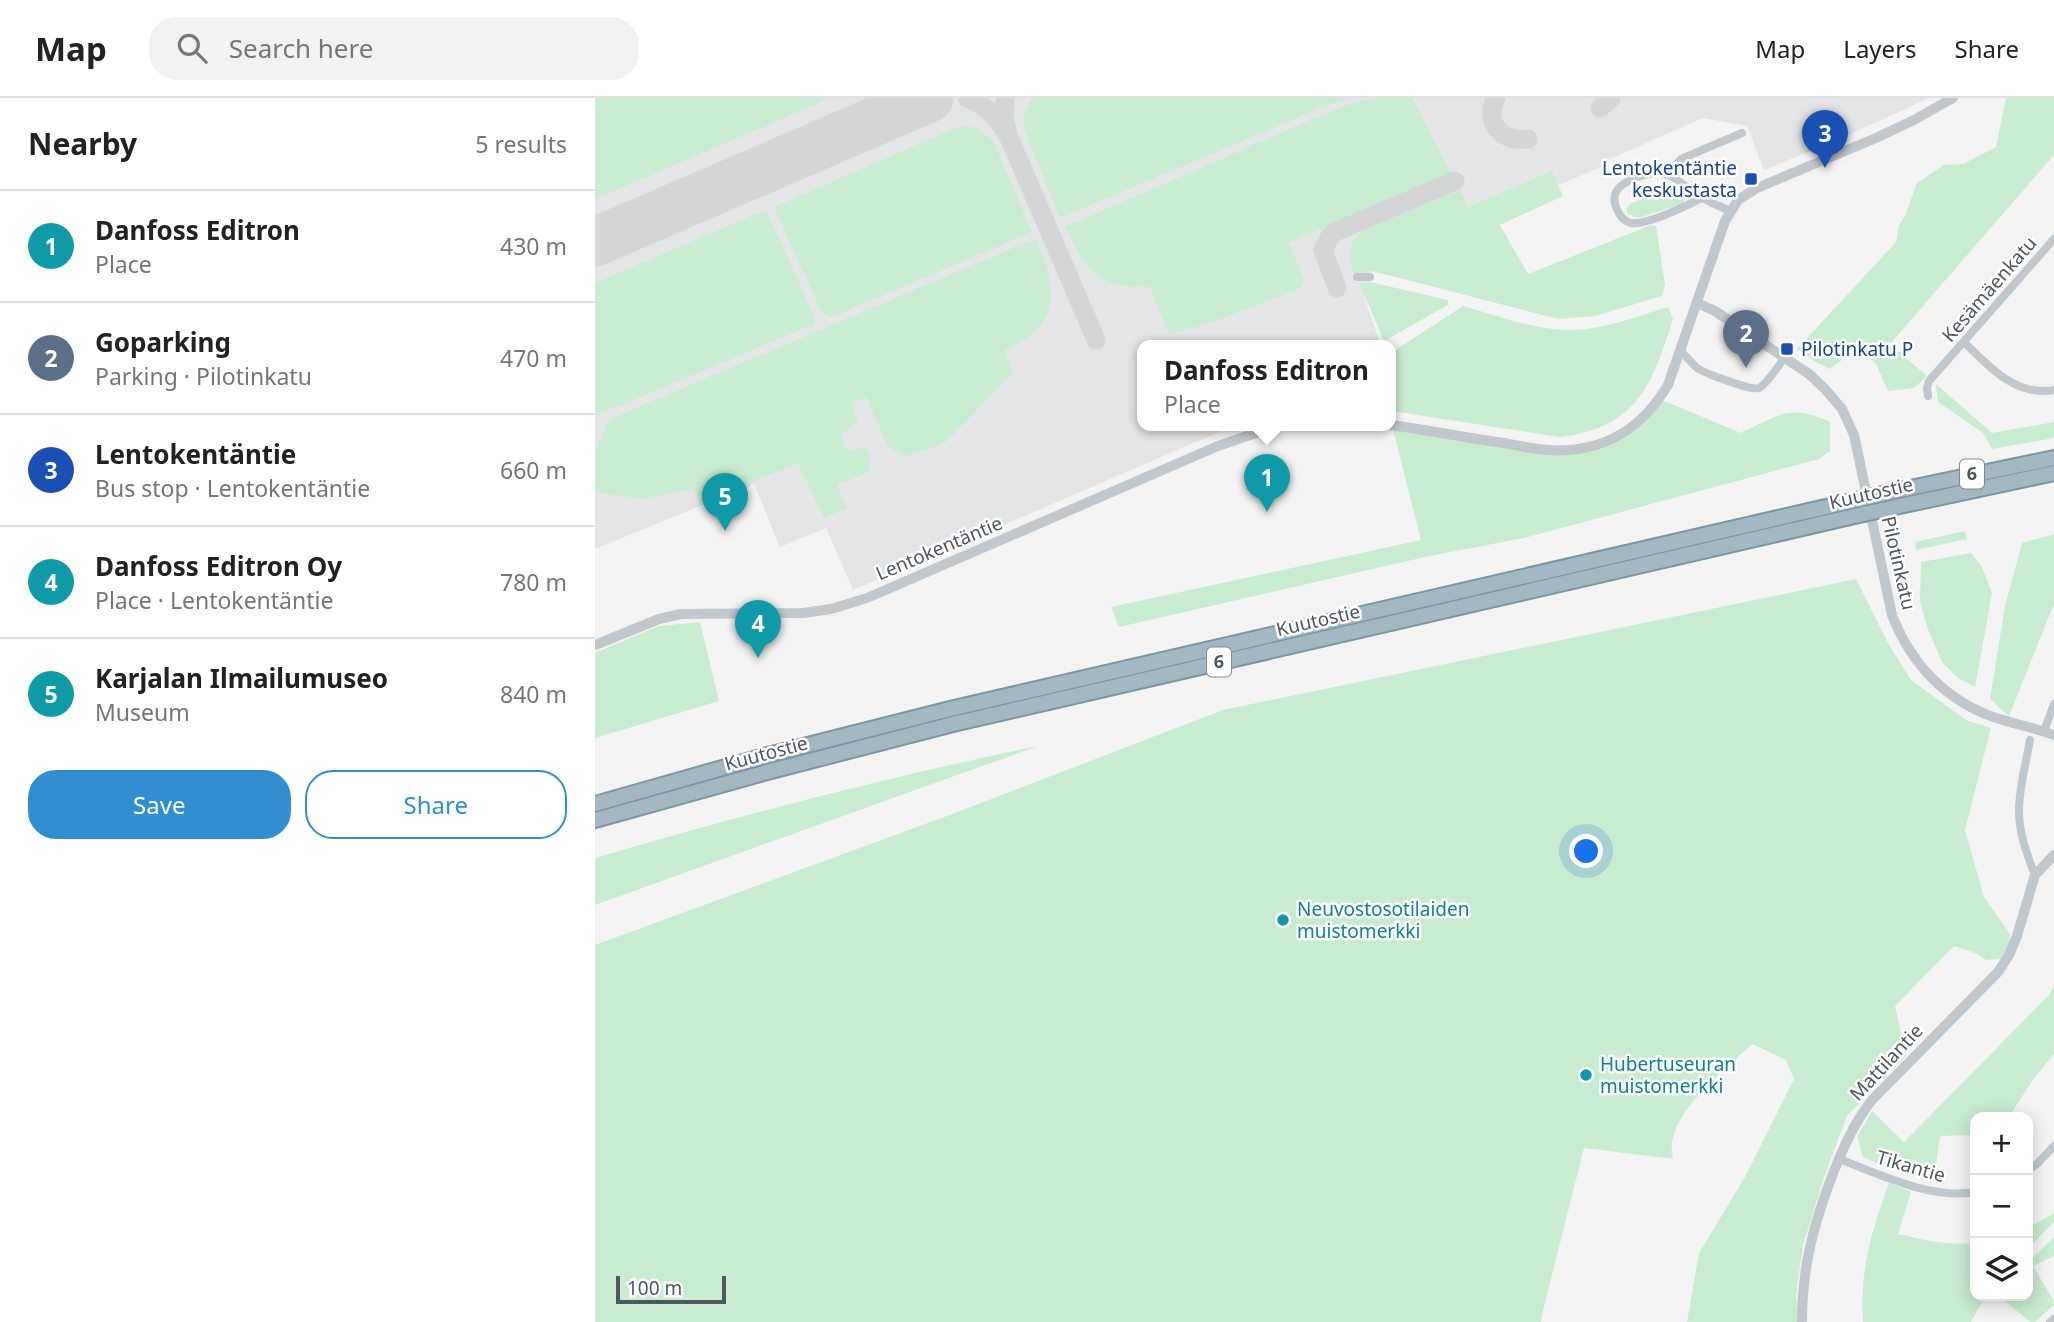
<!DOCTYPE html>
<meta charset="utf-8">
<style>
body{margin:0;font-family:"Noto Sans",sans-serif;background:#f2f2f2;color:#222}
.controls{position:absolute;right:21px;bottom:21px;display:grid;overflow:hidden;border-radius:14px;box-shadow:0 4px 18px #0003}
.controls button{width:63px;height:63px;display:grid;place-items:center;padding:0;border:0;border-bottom:2px solid #e0e0e0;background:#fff;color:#222;font:35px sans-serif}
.scale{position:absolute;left:21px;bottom:18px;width:110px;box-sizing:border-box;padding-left:7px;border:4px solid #4c585e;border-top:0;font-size:19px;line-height:24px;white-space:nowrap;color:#4c585e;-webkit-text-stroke:5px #fff;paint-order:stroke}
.you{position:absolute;left:992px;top:754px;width:24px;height:24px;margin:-18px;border:5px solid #fff;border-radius:50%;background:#1a73e8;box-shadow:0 0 0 10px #1a73e833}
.badge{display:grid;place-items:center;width:46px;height:46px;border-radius:50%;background:#318ed0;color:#fff;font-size:23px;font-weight:700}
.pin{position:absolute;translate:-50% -58px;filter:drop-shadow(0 2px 4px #0008)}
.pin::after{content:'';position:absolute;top:37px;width:24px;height:21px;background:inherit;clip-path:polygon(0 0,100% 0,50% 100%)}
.popup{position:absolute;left:542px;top:242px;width:259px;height:91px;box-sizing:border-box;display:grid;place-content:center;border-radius:14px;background:#fff;filter:drop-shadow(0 2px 5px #0005);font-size:23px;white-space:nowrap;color:#767676}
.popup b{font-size:26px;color:#222}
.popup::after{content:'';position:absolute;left:50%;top:100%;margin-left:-14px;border:14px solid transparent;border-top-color:#fff}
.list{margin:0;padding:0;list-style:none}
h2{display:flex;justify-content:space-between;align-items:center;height:91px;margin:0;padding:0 28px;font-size:30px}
h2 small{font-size:23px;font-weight:400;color:#767676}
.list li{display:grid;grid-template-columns:46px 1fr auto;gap:21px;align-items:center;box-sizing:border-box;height:112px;padding:0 28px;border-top:2px solid #e0e0e0}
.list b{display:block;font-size:26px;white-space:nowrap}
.list p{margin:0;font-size:23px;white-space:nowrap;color:#767676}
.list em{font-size:23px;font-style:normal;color:#767676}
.actions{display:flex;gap:14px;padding:21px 28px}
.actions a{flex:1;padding:16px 0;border:2px solid #318ed0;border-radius:28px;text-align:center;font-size:24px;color:#318ed0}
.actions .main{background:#318ed0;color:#fff}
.icon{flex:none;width:38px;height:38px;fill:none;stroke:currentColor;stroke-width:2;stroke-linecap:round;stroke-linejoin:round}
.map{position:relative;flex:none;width:1459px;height:1224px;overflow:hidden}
header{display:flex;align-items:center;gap:42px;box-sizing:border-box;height:98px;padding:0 35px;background:#fff;border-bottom:2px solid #e0e0e0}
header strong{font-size:33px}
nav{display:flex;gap:38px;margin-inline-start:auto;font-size:24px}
.search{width:490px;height:63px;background:#f2f2f2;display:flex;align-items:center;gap:18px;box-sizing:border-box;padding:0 24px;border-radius:28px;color:#767676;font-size:26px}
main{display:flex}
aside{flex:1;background:#fff}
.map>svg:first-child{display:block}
.airport{fill:#e2e4e6}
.green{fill:#c8ecd0}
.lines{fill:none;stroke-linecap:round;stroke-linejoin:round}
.taxiway{stroke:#d4d6d8;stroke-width:19}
.runway{stroke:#d4d6d8;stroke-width:49}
.trunk-casing{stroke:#7c96a6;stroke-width:18}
.minor{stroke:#c0c8cd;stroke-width:8}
.tertiary{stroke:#c0c8cd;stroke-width:10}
.trunk{stroke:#a4b8c4;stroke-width:14}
.trunk-bridge-casing{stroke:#7c96a6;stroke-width:18;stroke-linecap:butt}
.trunk-bridge{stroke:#a4b8c4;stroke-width:14}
.transit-dot{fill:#1a4fb4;stroke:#fff;stroke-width:2.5}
.culture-dot{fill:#0f9aa8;stroke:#fff;stroke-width:2.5}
.labels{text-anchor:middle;stroke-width:5;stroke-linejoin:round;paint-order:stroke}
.shield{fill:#fff;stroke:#828a8e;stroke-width:2}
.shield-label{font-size:18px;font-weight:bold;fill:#4c585e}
.transit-label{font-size:19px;fill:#164399;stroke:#fff;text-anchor:end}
.street-label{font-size:19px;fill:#4c585e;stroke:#fff}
.culture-label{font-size:19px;fill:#0d838f;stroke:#fff;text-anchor:start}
</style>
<header>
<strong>Map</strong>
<div class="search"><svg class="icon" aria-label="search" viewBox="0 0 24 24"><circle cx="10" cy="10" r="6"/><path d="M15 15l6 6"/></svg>Search here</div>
<nav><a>Map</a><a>Layers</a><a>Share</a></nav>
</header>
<main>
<aside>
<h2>Nearby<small>5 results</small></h2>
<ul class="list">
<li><span class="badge" style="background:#0f9aa8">1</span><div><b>Danfoss Editron</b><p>Place</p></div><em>430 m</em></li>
<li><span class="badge" style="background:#5c6f8a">2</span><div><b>Goparking</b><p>Parking · Pilotinkatu</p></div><em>470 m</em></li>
<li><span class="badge" style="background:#1a4fb4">3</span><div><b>Lentokentäntie</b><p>Bus stop · Lentokentäntie</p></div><em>660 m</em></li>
<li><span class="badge" style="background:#0f9aa8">4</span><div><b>Danfoss Editron Oy</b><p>Place · Lentokentäntie</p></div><em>780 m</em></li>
<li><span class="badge" style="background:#0f9aa8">5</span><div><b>Karjalan Ilmailumuseo</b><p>Museum</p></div><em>840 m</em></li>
</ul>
<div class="actions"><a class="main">Save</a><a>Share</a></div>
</aside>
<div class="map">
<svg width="1459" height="1224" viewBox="0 0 1459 1224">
<rect width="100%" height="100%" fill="#f4f3f3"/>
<path class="airport" d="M0,0h1334l-81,37 -84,35 -17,-44 -44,-8 -100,44 1,4 -46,19 -1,-2 -187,88v21l-6,4 17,50h-238v80h90l-380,164 -27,-62 -46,19 -26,-63 -159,65z"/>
<path class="green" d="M0,0h235l-235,101z
M437,0h317l-19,6 -270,114 -36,-89v-14z
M784,0h33l39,75 -163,70 17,38 -4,7 -86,33 -46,14 -19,-48c-56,0 -61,-14 -85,-60l262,-114 30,-11z
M1411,0h48v57l-164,189 37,32 -13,12 -26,3 -12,-27 -17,-17 -29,22 -13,-6 -20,-14 99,-107 3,-17 6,-9 12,-33 27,-18 19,-1 33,-17z
M371,28l11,2 16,13 39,91 -201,85 -9,-4 -48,-106 179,-78z
M957,73l11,25 -63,29 28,49 123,-49 5,1 9,59 -3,11 -67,20 -37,3 -170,-44 -18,-4 -16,2c-9,-19 -4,-34 13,-44l93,-39 8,17z
M1076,89h3l12,7v5l-4,5 -41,13h-6l-8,-4 -1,-4 4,-5z
M171,112l49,108 -1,6 -195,82 -24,8v-131z
M440,141c14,31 29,66 -2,94 -8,8 -19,12 -29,17l9,23 -66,68 -18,8 -23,7 -18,-9 -22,-50 -15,6 7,18 -18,15 6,14 20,-2 5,11 -3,13 -31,13 10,23 -23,10 -26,-55 -93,38 -13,-12 -50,10 -47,-7v-38l13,-34z
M775,184l78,18v5l-64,36 -24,-56z
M868,208c36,10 73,25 111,24 31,-1 64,-14 94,-23l5,12c-21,66 -36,109 -113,118l-169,-26v-58z
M1341,286l56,49 62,-11v16l-62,11 -9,-16 -45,-31z
M1063,303l9,1 74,31c37,-17 48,-30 89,-11v29l-11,8 -291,78 -103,20 -306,70 -8,-20 310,-67 -29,-115 162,25 54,-9z
M1370,433l2,8 -51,11 -1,-8z
M1459,436v70l-45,112 -19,-17 15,-93 17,-63z
M1376,455l11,14 10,26 -17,94 -17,-9 -16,-16 -15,-35 -7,-26 1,-39z
M1261,481l32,64 23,37 55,40 25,8 -26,102 19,67 26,37 -1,16 -10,9 -13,1 -8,-6 -24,-8 -59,60 11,50 -59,60 -23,61 -21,68 -7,50 2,27h-111l12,-69 46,-76 49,-98 -8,-19 -34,-16c-27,26 -90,73 -79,115l-89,-11 -41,163 -2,11h-946v-377l352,-129 276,-106z
M105,524l19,79 -124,37v-85l64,-27z
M443,648l-443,159v-47c146,-43 293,-81 443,-112z
M1459,888v68l-19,23 -25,38 -4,2h-31v18l-35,1 -6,44 -41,-10 -30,-13 -6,-20 15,-26 32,31 145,-147z
M1294,1085l22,9 -13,42c26,6 51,12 77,9v53h11l-15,26h-108c-3,-54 8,-89 26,-139z
M1459,1115v9l-26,27v-21z
M1459,1139v19l-21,10 21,35v4l-19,17h-5l-31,-26h29v-33z"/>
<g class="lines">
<path class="taxiway" d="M372,0c19,7 30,20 41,37l-4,-17 1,-20
M901,0c-13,24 6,45 32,41
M328,3l8,-3
M1005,10l11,-10
M413,37l88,205
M742,190l-14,-38 6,-12 6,-6 120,-51"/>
<path class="runway" d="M0,144l334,-144"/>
<defs>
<path id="trunk" d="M1296,394l163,-34
M1300,409l159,-34
M0,706l173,-49 182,-46 893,-206
M0,722l176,-49 182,-47 893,-206"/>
</defs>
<use href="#trunk" class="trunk-casing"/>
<path class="minor" d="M1075,77l5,-10 6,-6 61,-26
M1107,100c-17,8 -53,27 -71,25 -11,-2 -20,-21 -15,-31 5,-11 32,-20 43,-19 16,1 28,16 42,24 9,6 19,9 29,14
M762,179h13
M1369,244c25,25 52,55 90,48
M1085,253c7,5 10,11 16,16 7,6 56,24 63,21 8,-4 20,-23 26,-31
M1333,298l-1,-8 2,-7 125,-142
M1449,633l10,-27
M1435,642c-4,23 -11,48 -11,71 0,22 8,44 16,64
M1244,1061c40,15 92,41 136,33
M1433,1072l9,-6 17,-18
M1455,1224l4,-3"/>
<path class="tertiary" d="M1102,205l18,8 94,63 16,15 17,20 12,26 38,180c19,49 54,86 104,103 19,6 39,10 58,17
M796,327c38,5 75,13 113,18 20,4 43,9 64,7 46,-3 77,-27 100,-65l57,-164 13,-21 19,-12 119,-50 38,-18 39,-22
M0,547l64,-26 22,-5 122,-1 28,-4 36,-11 351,-152 41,-14 24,-6
M1207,1224c0,-55 12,-100 32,-151 11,-27 20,-48 38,-71l126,-128 11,-17 8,-19 18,-61 19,-20"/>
<use href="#trunk" class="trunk"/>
<defs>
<path id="trunk-bridge" d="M1248,405l48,-11
M1251,420l49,-11"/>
</defs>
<use href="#trunk-bridge" class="trunk-bridge-casing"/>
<use href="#trunk-bridge" class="trunk-bridge"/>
</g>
<g class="transit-dot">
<rect x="1149" y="74" width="14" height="14" rx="3.5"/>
<rect x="1185" y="244" width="14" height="14" rx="3.5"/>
</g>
<g class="culture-dot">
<circle cx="688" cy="822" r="7"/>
<circle cx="991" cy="977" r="7"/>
</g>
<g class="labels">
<g class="shield">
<rect x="1365" y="361.5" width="24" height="29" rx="5"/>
<rect x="612" y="549.5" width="24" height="29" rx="5"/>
</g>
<g class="shield-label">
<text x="1377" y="382">6</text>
<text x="624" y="570">6</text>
</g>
<g class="transit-label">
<text x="1142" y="77">Lentokentäntie<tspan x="1142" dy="22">keskustasta</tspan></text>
<text x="1206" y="258" text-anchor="start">Pilotinkatu P</text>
</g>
<g class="street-label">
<text transform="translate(1394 191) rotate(-49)" y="7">Kesämäenkatu</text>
<text transform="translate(1276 395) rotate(-13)" y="7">Kuutostie</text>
<text transform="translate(344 450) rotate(-23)" y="7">Lentokentäntie</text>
<text transform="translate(1304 465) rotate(77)" y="7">Pilotinkatu</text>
<text transform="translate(723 522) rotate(-13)" y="7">Kuutostie</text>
<text transform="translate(171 655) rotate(-15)" y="7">Kuutostie</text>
<text transform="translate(1291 964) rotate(-47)" y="7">Mattilantie</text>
<text transform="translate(1316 1068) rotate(16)" y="7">Tikantie</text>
</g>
<g class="culture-label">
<text x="702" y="818">Neuvostosotilaiden<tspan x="702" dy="22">muistomerkki</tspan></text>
<text x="1005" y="973">Hubertuseuran<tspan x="1005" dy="22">muistomerkki</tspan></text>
</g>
</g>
</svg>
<div class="controls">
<button>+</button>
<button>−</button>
<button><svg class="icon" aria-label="layers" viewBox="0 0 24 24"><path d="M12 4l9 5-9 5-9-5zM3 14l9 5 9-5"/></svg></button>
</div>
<div class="scale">100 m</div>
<div class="you"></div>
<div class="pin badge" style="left:672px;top:414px;background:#0f9aa8">1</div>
<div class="popup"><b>Danfoss Editron</b>Place</div>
<div class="pin badge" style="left:1151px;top:270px;background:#5c6f8a">2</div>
<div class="pin badge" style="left:1230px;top:70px;background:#1a4fb4">3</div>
<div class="pin badge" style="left:163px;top:560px;background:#0f9aa8">4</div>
<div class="pin badge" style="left:130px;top:433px;background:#0f9aa8">5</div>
</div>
</main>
